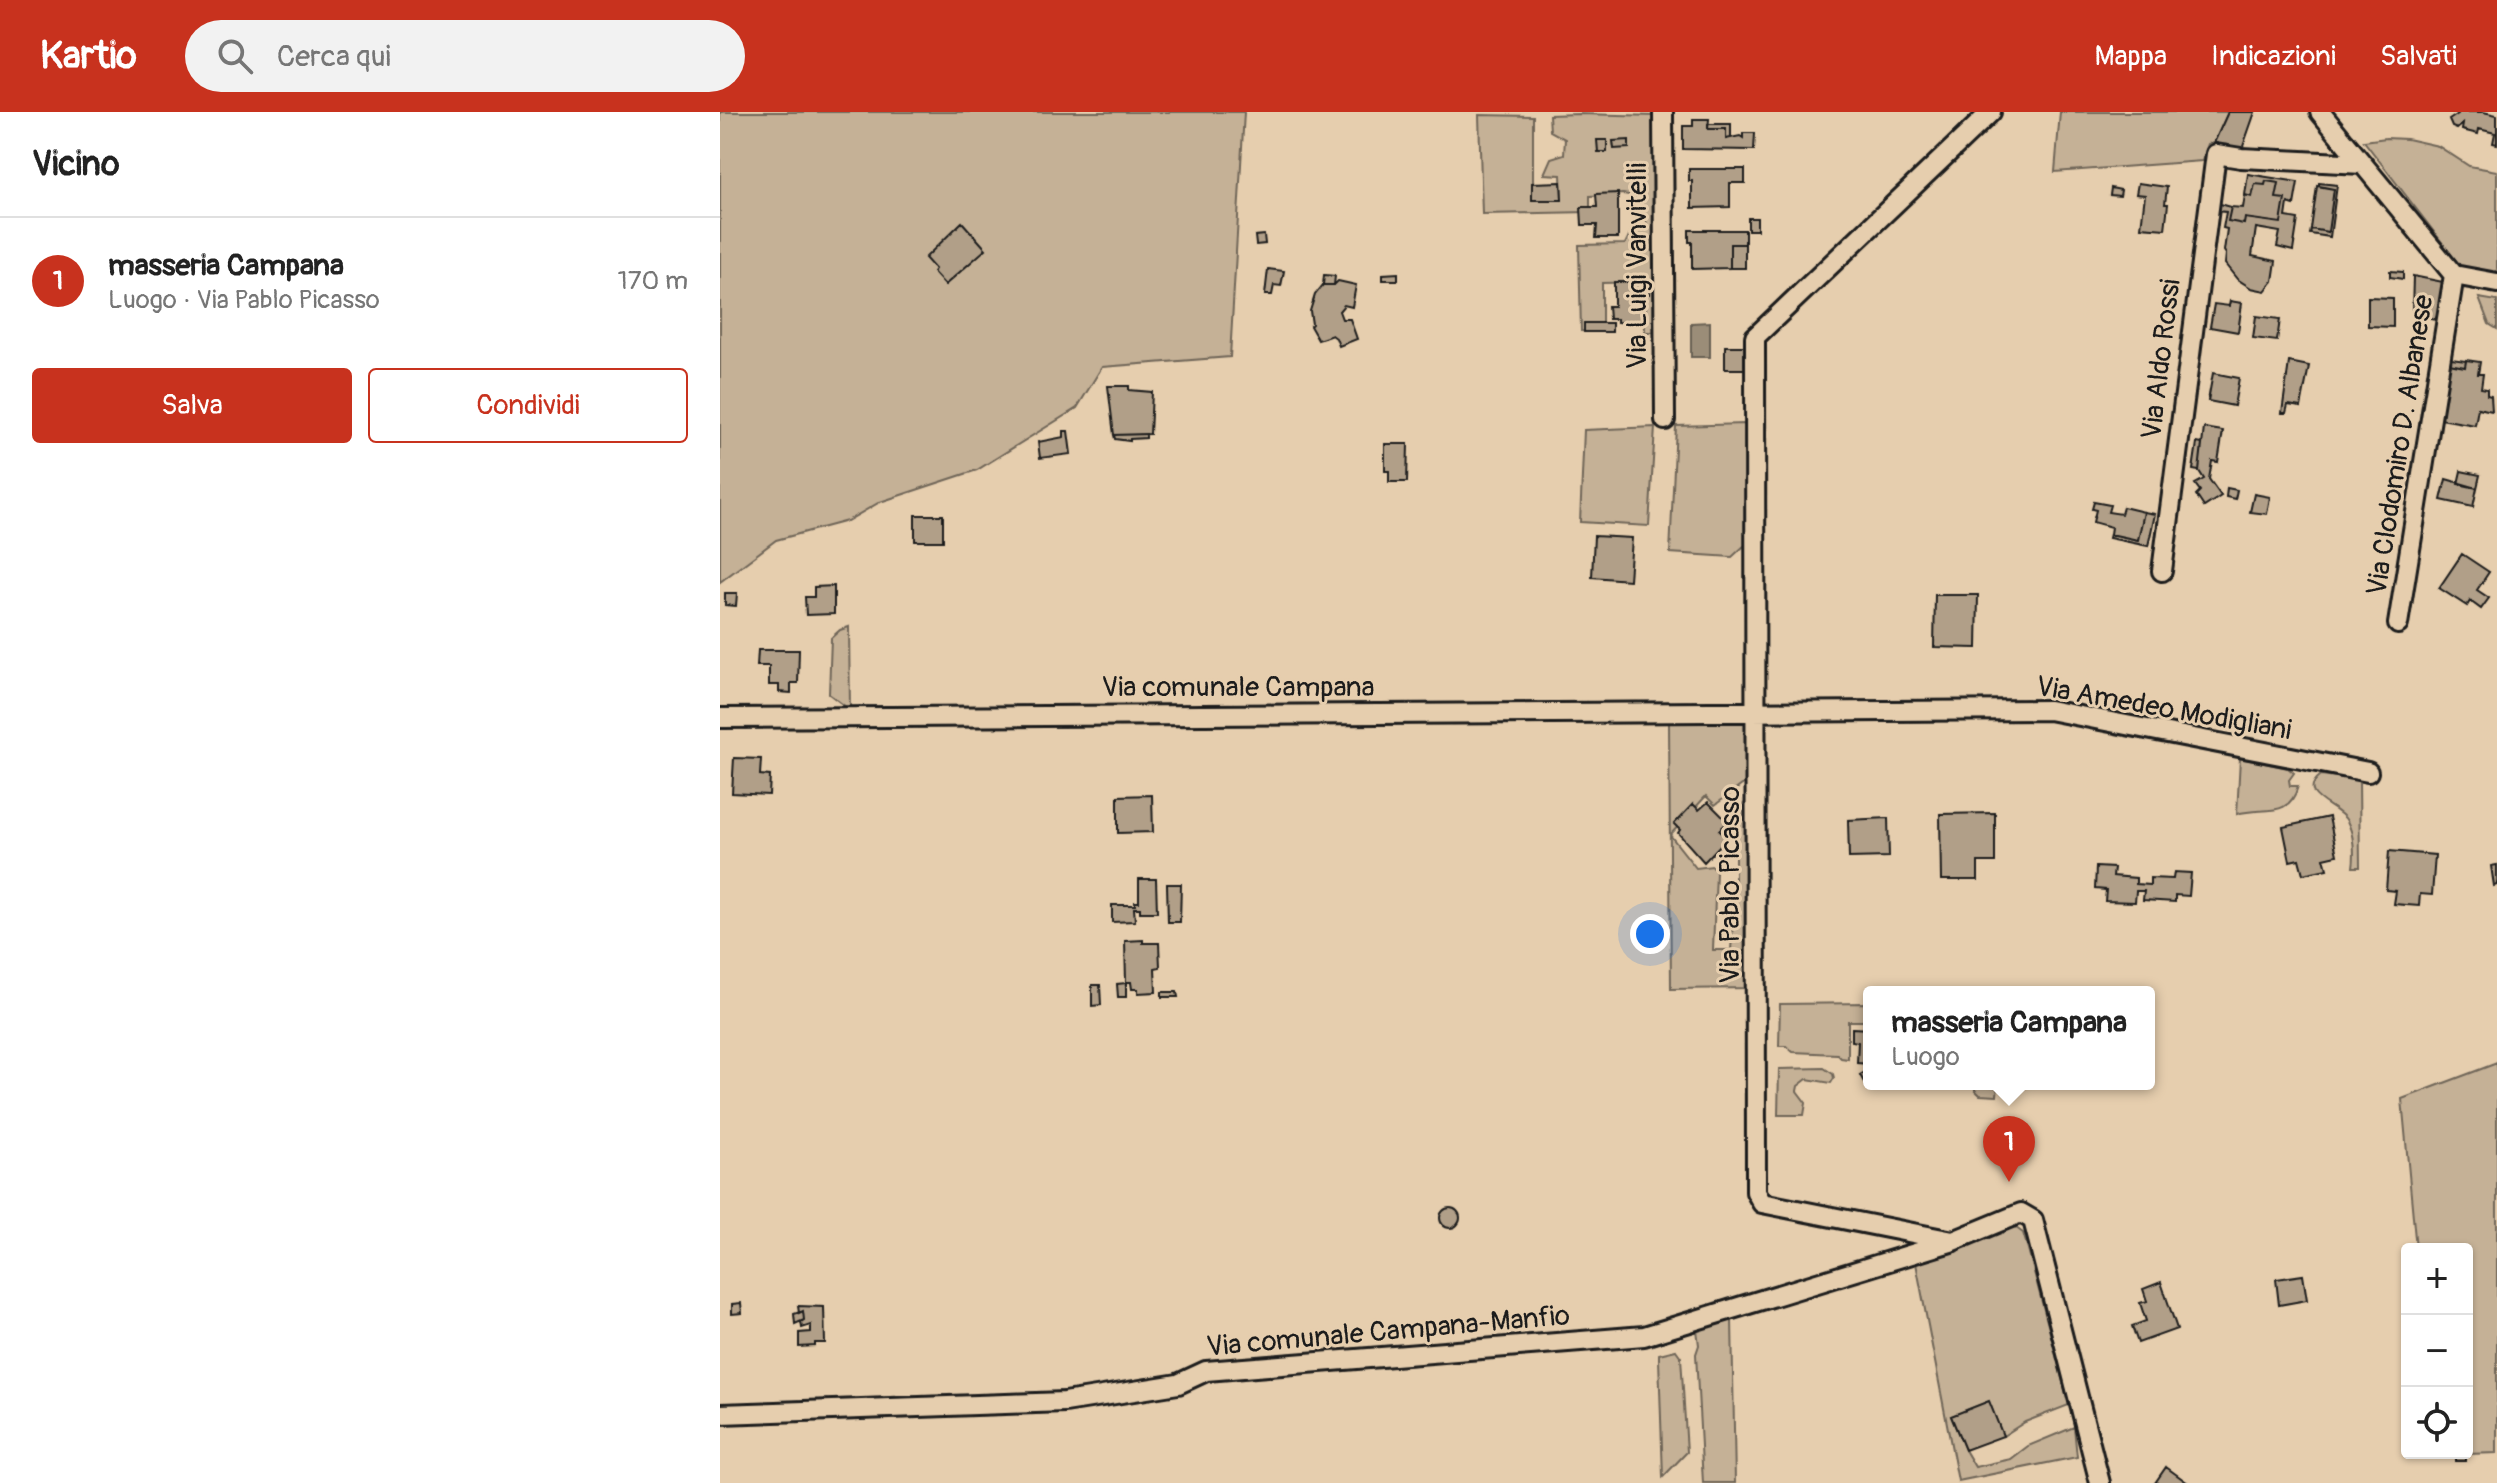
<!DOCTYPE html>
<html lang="it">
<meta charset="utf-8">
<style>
body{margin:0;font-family:Pangolin,sans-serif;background:#f2f2f2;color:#222}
.controls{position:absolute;right:24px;bottom:24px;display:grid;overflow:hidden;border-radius:8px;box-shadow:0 2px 6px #0004}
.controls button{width:72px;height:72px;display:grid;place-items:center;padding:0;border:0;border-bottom:2px solid #e0e0e0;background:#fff;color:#222;font:40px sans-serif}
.you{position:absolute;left:930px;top:822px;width:28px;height:28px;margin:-20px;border:6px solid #fff;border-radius:50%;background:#1a73e8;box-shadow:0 0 0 12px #1a73e833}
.badge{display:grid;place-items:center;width:52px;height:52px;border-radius:50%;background:#c8321e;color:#fff;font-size:26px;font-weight:700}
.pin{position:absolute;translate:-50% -66px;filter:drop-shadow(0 2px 4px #0008)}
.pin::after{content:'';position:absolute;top:42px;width:28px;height:24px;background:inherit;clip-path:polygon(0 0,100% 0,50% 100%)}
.popup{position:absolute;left:1143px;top:874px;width:292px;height:104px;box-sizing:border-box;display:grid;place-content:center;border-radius:8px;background:#fff;filter:drop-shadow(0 2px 6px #0005);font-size:26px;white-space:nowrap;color:#767676}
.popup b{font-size:30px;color:#222}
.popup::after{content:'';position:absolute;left:50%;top:100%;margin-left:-16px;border:16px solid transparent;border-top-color:#fff}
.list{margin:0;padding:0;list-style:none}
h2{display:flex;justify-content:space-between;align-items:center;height:104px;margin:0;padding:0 32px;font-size:34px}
h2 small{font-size:26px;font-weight:400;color:#767676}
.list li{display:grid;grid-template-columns:52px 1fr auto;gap:24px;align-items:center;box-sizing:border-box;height:128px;padding:0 32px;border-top:2px solid #e0e0e0}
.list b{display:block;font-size:30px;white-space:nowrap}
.list p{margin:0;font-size:26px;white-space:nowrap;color:#767676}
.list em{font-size:26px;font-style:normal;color:#767676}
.actions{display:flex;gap:16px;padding:24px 32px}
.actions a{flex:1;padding:18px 0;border:2px solid #c8321e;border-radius:8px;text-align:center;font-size:28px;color:#c8321e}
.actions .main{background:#c8321e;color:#fff}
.icon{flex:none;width:44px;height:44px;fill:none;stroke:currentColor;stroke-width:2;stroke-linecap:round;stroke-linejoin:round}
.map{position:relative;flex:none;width:1777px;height:1371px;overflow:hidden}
header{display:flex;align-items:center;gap:48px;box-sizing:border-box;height:112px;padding:0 40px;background:#c8321e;color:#fff}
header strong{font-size:38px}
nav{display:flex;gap:44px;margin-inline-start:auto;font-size:28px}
.search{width:560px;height:72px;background:#f2f2f2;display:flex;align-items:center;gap:20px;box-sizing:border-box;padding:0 28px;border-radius:44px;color:#767676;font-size:30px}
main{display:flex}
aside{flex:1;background:#fff}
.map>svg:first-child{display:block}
.green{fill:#c5b196;stroke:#706659;stroke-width:2}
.water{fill:#9b8d78;stroke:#686053;stroke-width:2}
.building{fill:#b19f88;stroke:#1c1c1c;stroke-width:2}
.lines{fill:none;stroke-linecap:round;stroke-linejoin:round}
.minor-casing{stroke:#1c1c1c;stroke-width:24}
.minor{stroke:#e6ceae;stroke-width:18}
.labels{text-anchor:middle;stroke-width:6;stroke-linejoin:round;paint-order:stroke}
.street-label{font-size:28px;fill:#1c1c1c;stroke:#e6ceae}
</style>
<header>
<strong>Kartio</strong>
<div class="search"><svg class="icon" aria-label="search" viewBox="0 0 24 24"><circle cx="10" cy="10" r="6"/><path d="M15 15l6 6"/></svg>Cerca qui</div>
<nav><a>Mappa</a><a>Indicazioni</a><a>Salvati</a></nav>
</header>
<main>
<aside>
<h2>Vicino<small></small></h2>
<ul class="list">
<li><span class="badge">1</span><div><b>masseria Campana</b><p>Luogo · Via Pablo Picasso</p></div><em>170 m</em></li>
</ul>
<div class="actions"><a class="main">Salva</a><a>Condividi</a></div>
</aside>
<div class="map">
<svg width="1777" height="1371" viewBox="0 0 1777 1371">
<rect width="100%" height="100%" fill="#e6ceae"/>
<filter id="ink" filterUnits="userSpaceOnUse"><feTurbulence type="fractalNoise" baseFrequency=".0125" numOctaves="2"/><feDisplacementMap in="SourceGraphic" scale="16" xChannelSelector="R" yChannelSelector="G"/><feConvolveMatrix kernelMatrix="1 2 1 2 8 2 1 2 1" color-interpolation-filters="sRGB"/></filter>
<g filter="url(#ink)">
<path class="green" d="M0,0h524l-14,245 -128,10 -25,41 -100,62 -97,32 -33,19 -71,19 -56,42z
M1340,0h168l-14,31 -6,1 -6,17 -147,11z
M859,2l77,2 -2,216h-9l-1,-50 -42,1v49l-21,-1 -2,-86 46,-1 8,-16 14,-3c-2,-12 -10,-15 -12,-29l-12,-2 -33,2v16l-108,2 -3,-99 54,1v84l29,-1 -1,-24 -17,-1 7,-16 13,-4 1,-15 -15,-8 -1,-16z
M1666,26l21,1 31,7 31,20 28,5v102l-36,-6 -97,-126z
M1759,186l18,3v28l-8,-5z
M1025,312v121l-13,12 -62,-4 6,-127z
M935,315l-6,99 -69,-4 4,-92z
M129,515l1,83 -21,-16 2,-56 9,-8z
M949,610h77v60l-31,23 -9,-9 -36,39 26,33 16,-2 4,6 -3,78h18l4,-57v-59l5,-26 8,-9 4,189 -81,1z
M1520,646l48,10 6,5 -5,7 1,6h8c-9,34 -35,20 -61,28z
M1601,663l38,5 1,87h-7c2,-14 1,-33 -6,-46 -8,-16 -53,-24 -26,-46z
M1149,891v18h-21v38l-7,-1 -4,-4 -44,-2 -7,-6h-7l1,-42z
M1777,951v390l-61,2 -1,-2h32v-204h-51l-14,-150z
M1104,956l9,6 1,4 -3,5 -24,-4 -9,7 -1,5 9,12 -2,12h-26l1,-46z
M1255,972h23l-1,12 -17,-1 -5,-5z
M1292,1113l11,8 5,16 41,156 -44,17 -22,14 -14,-35 -38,15 14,34 10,17 36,-8 17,-13 46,-19 3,30 -119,24 -42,-218z
M1012,1207l3,164h-32l-7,-129 3,-9 -2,-15z
M956,1238l5,7 6,95 -24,25 -4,-118v-5z"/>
<path class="water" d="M990,210v35h-19v-34z"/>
<path class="building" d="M1508,0h27l-14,40 -27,-9z
M1737,0h26l14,3v29l-4,-1 2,-10 -16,-4 -1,5 -16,-4 1,-6 -6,5 -5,-2 -3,-7 9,-6z
M973,7h16l-1,10h18v10l14,-3 3,2v-5h12l-1,17 -71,-1v-23h10z
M988,12h23v14l-5,1v-10h-18z
M877,28h10v12h-9z
M909,28v8l-15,1 -1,-8z
M969,57h56v14h-15v24l-38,1v-27h-3z
M1528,62l50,8 -4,23 -6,-2 -2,14 12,2 -5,32 -16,-4 3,-15 -24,-4 -4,28 24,5 -3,20 -8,10 -14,-3 -14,-9 -12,-15 1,-10 -2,-3 3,-22 -4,-1 3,-16 -10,-1 1,-8 14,4 -3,14 16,3 1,-6 36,5 4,-24 -9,-1 3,-15 -13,-2 -1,4 -10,-1 -3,13 -7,-2z
M1546,69l13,2 -3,15 9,1 -4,24 -36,-5 -1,6 -16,-3 3,-14 12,1 2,-13 7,2 3,-13 10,1z
M841,70l1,18h-30v-17z
M1418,71l29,4 -2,17h3l-3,25 -24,-2 4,-32 -9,-1z
M1599,71l18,2 -7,52 -20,-3 1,-5 17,3 6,-43 -15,-3z
M1597,74l17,3 -6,43 -17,-3z
M1391,76l10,2 -1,6 -10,-1z
M898,81v45h-22l1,-13h-15l-1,-18h16l-1,-13z
M1028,106h9v12h-9z
M242,110l24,27 -41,36 -12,-13 2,-3 -10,-11z
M969,118h56v14h-15v24l-38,1v-27h-3z
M544,123l1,9 -9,1 -1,-9z
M1010,132h15v24h-15z
M548,157l16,2 -3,15 -7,-1 -2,10h-7z
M1670,159l13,1v7l-13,-2z
M678,161v7h-15v-6z
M604,163l11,1 -1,9h-11z
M1693,164l30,6 -3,16 4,1 -4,21 -28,-6z
M618,169l18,4 -4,22 -8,-2 -5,6 3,8h8l7,20 -18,7 -3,-8 -4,-3 -14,5 -8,-14 2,-2 -2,-13 5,-16 8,-10h11z
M894,170h35v12h-4l1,29 -29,-1v-3h-8l-1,-13h6z
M1648,185l25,1v29l-25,-1z
M1510,189l12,2 -4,29 -28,-5 4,-23 15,2z
M1536,204l24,3 -3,22 -24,-3z
M864,211h28v9h-28z
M1005,234h19l1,23h-20z
M1724,246l22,3 -1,6 -16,-3 -4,25 -5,-1z
M1746,248l14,2 -2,12h5l-2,14 6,1v6l4,1 1,15 -14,-3 -3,17 -35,-6 9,-55 16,3z
M1569,250l20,4 -8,41 -13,-2 -2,8h-4z
M1493,261l26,5 -5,28 -26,-5z
M388,274h21v4l23,2 -2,42 -36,1z
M1484,316l19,3 -5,31 -6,-1 -3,18 12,17 -17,11 -8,-12 4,-4 -5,-7 9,-5 -5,-8z
M344,319h4l3,23 -31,4 -2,-16 26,-5z
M426,322v4l-16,1v2l-15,-2 -1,-4z
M1477,331l5,1 -3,27 -6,-1z
M665,332h23l-1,38h-18v-11h-4z
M1741,359l19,4 -3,13 -19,-4z
M1726,367l31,9 -4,19 -32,-7z
M1507,376l10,2 -2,9 -9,-2z
M1534,382l16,3 -3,17 -17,-2z
M1374,390l16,3 -2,7 13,2 2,-7 21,5 -6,28 -28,-6 1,-7 -18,-5 3,-12 -4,-1z
M1424,400l11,2 -7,32 -39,-8 1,-4 28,6z
M195,403h28v26h-28z
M874,424l38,2 -3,42 -37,-3z
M1742,442l27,18 -12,18 12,8 -8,11 -11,-8 -3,5 -28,-18z
M114,474v28l-28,1 -1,-18h9v-10z
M5,481h12l-1,13 -11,-1z
M1215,483h43l-1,53 -43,-1z
M38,538h41l-1,33h-7v10l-12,-1v-7h-10v-19h-12z
M14,646l27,1 -1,16 10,1 -1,19 -37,-2z
M432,683l1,37 -35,1v-37z
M988,690l20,20 -9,8 8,8 -23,24 -26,-29 2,-3 -6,-6 19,-20 6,6z
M1275,701v49h-17v18h-37l-1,-66z
M1609,705l8,38 -13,3 3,11 -24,5 -4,-15 -9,2 -7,-34z
M1168,706l1,39 -40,1 -1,-38z
M1669,739l46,4 -3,40 -12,-1 -1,12 -25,-2 2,-13 -10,-1z
M1777,753v20l-3,1 -3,-20z
M1376,755l18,1 -1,8 23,2v6l14,1v-7l23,1 1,-7 17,1 -2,23 -14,-1v7l-32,-2 1,-9h-8l-1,11 -30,-1 1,-11 -11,-1z
M419,767h17l1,33h-17v-4h-6l1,13 -23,1v-17h23v-3h4z
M447,772h14l-1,38h-12z
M423,828v3h16l1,24 -5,1 1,24 -18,1v-4h-6l-1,-7h-5l-1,-41z
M406,871v14h-8l-1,-13z
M372,873h8l1,20 -9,1z
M442,880h15l1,5h-16z
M1132,916l17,1v35l-12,-1 1,-21 -6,-1z
M1149,958v14h10l-11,6 -8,-15z
M720 1106a10 10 0 1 1 20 0a10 10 0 1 1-20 0Z
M1583,1163l4,25 -28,5 -3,-26z
M1441,1170l16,47 -39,14 -6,-17 14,-5 -6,-18 7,-2 -4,-12z
M21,1191l1,10 -10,1v-10z
M78,1194l26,1 1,36h-10v3l-16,1v-14l12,-1v-7l-9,3 -1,-6 3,-2 -1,-9 -4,2z
M83,1199l1,9 -9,4 -1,-10z
M1269,1289l14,35 -38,14 -14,-34z
M1736,1341h10v8h-10z
M1446,1355l22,16h-33z"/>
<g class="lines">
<defs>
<path id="minor" d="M943,0l2,308
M1271,0l-236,225 1,855 6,11 191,38 68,-28 12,7 67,263
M1600,0l134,163 43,8
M1442,459l54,-417 25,4 122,6
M1678,512l56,-349
M0,606l1329,-8 319,62
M0,1302l345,-12 113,-18 28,-13 438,-35 307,-94"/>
</defs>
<use href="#minor" class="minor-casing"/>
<use href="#minor" class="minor"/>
</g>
</g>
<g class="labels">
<g class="street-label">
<text transform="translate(916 154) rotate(-90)" y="10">Via Luigi Vanvitelli</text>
<text transform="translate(1440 247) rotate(-83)" y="10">Via Aldo Rossi</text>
<text transform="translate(1679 333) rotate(-81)" y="10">Via Clodomiro D. Albanese</text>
<text x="518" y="584">Via comunale Campana</text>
<text transform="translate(1444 595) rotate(10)" y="10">Via Amedeo Modigliani</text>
<text transform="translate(1009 773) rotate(-90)" y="10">Via Pablo Picasso</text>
<text transform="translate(668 1218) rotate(-5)" y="10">Via comunale Campana-Manfio</text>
</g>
</g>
</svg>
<div class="controls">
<button>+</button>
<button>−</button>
<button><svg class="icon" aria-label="locate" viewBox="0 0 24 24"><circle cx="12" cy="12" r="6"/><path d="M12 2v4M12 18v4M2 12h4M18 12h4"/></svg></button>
</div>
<div class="you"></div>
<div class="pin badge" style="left:1289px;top:1070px">1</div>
<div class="popup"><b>masseria Campana</b>Luogo</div>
</div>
</main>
